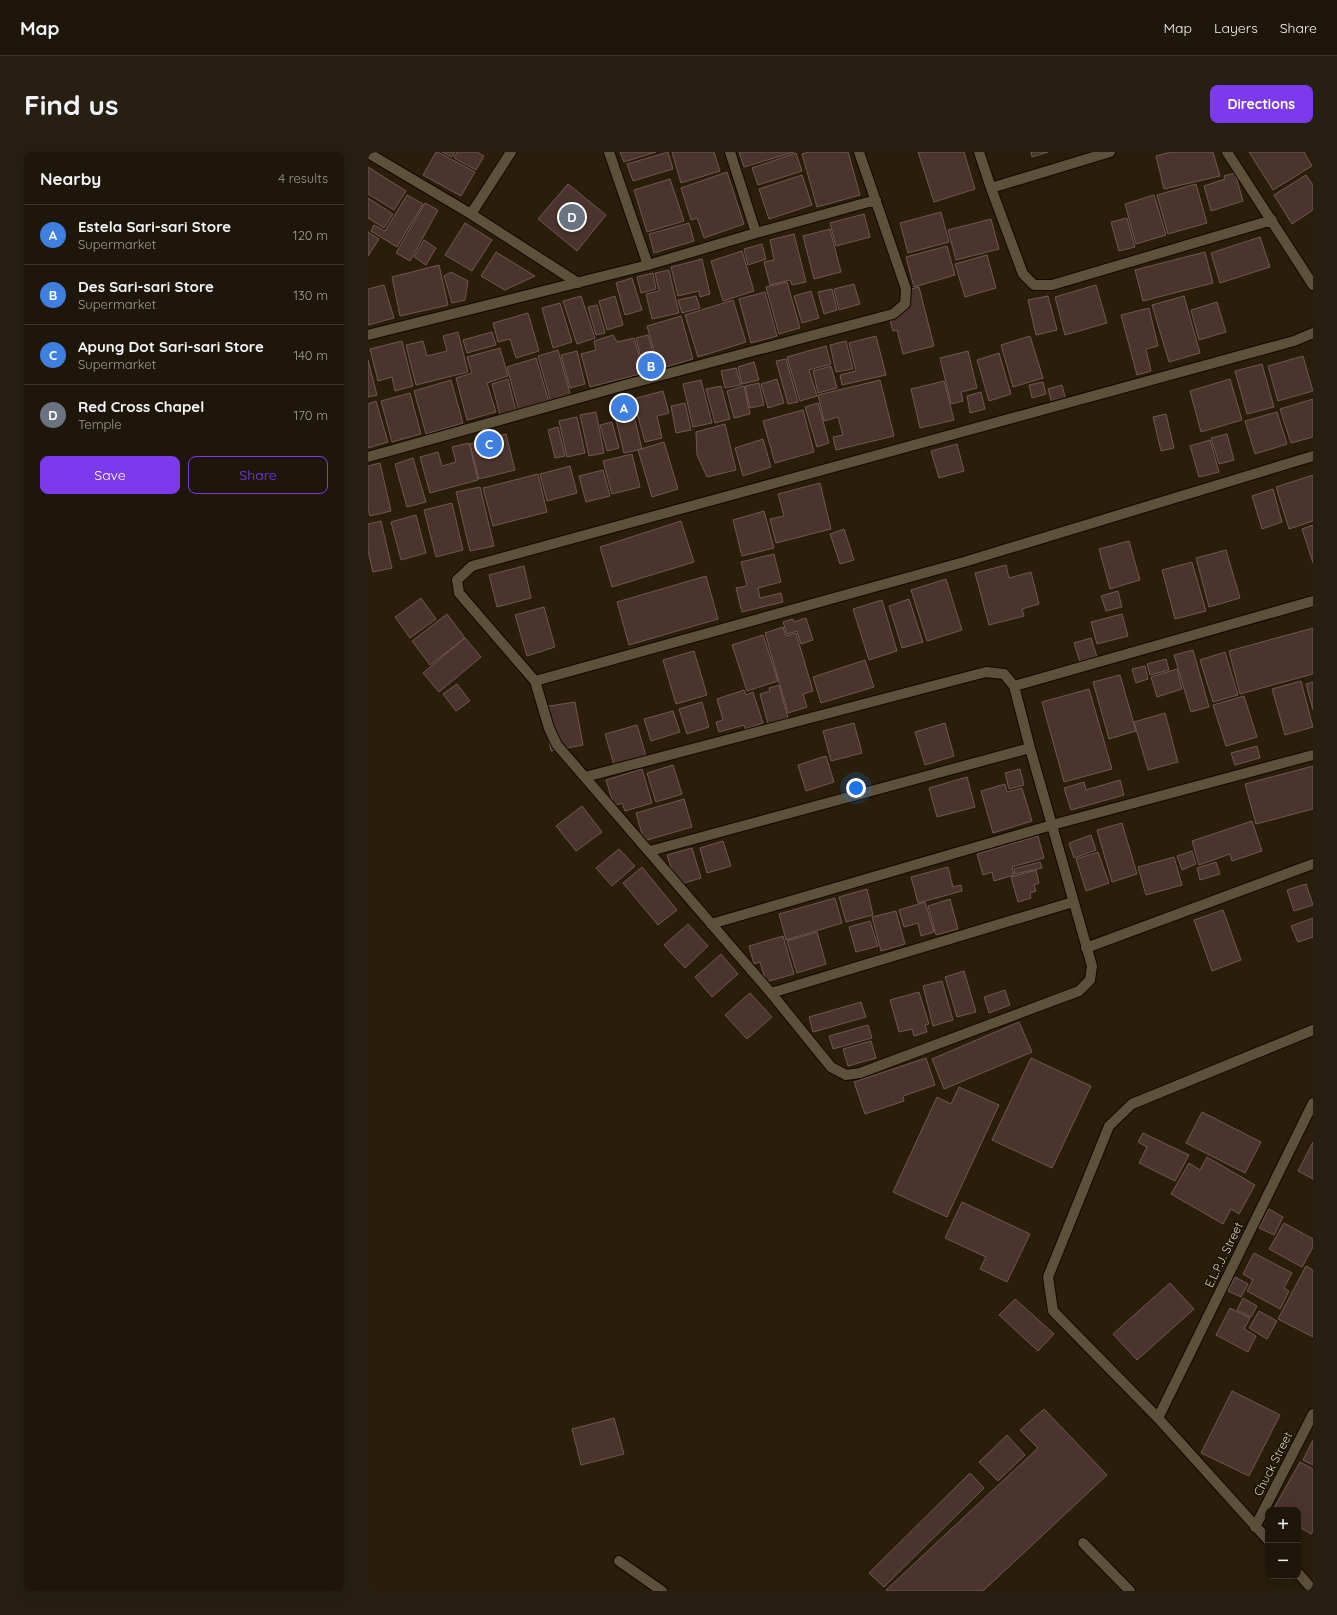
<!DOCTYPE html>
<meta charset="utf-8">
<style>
body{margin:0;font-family:Quicksand,sans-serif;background:#261f12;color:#f1f3f6}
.controls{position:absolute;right:12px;bottom:12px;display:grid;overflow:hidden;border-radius:8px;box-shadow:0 4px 16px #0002}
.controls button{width:36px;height:36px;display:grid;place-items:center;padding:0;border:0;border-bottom:1px solid #3c3529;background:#1e1608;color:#f1f3f6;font:20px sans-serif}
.you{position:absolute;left:488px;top:636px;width:14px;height:14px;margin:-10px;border:3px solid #fff;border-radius:50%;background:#1a73e8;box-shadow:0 0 0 6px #1a73e833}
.badge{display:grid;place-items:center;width:26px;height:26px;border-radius:50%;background:#7c3aed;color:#fff;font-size:13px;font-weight:700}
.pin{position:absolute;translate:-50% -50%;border:2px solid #fff;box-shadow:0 1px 4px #0006}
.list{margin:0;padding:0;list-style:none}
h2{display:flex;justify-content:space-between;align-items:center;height:52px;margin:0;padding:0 16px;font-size:17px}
h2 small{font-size:13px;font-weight:400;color:#a19f9c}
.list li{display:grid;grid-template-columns:26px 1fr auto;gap:12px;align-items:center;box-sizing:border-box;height:60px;padding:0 16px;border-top:1px solid #3c3529}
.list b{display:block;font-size:15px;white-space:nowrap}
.list p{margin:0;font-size:13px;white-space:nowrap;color:#a19f9c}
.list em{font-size:13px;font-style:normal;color:#a19f9c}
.actions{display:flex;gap:8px;padding:12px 16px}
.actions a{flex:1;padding:9px 0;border:1px solid #7c3aed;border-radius:8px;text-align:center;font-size:14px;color:#7c3aed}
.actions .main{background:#7c3aed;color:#fff}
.map{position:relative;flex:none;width:945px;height:1439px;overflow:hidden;border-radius:8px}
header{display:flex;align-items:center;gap:24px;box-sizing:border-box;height:56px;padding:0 20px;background:#1e1608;border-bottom:1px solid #3c3529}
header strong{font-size:19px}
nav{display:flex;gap:22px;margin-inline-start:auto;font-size:14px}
.intro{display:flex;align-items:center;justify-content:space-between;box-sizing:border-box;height:96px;padding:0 24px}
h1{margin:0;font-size:28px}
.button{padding:10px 18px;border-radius:8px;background:#7c3aed;color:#fff;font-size:14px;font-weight:700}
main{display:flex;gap:24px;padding:0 24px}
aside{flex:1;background:#1e1608;border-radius:8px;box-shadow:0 4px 16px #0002}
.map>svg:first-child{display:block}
.building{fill:#4c342e;stroke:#715750}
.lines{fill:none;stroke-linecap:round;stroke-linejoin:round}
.lane-casing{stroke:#110800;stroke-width:12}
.street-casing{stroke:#110800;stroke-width:12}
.lane{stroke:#5c513b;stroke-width:10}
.street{stroke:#5c513b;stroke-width:10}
.labels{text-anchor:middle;stroke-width:3.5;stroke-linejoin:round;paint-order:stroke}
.street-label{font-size:12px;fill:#dad4c7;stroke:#1e1502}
</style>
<header>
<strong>Map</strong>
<nav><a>Map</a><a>Layers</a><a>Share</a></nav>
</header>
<div class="intro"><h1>Find us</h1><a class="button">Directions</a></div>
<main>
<aside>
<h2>Nearby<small>4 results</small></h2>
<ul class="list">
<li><span class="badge" style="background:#3f7fe0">A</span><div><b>Estela Sari-sari Store</b><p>Supermarket</p></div><em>120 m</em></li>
<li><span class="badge" style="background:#3f7fe0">B</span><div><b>Des Sari-sari Store</b><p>Supermarket</p></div><em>130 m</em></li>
<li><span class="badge" style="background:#3f7fe0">C</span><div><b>Apung Dot Sari-sari Store</b><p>Supermarket</p></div><em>140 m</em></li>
<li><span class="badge" style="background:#6b7280">D</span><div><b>Red Cross Chapel</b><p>Temple</p></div><em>170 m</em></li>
</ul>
<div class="actions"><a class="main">Save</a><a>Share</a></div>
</aside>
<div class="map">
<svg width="945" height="1439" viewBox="0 0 945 1439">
<rect width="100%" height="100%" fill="#281e0a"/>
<path class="building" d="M68,0h2l37,20 -14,24 -38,-21z
M74,0h13l-3,5z
M89,0h20l7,4 -8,14 -22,-12z
M252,0h36l-32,10z
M300,0l5,17 -40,12 -6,-17z
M304,0h42l6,19 -39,12z
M371,0h55l-50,15z
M440,0h40l12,43 -43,12 -15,-53z
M550,0h46l11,37 -41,13z
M663,0h17l-16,5z
M803,0h42l7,24 -56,13 -8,-33z
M881,0h55l8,14 -39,24z
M428,1l6,18 -44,14 -6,-17z
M0,15l38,24 -12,19 -26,-16z
M359,20l17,52 -40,14 -7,-20 -6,2 -10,-32z
M867,21l8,28 -32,10 -7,-25 21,-7 -1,-3z
M434,23l10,30 -43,14 -10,-30z
M938,23l7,10v25l-21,14 -18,-29z
M302,27l14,42 -37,11 -13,-42z
M200,32l38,31 -29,36 -39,-32z
M828,32l11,39 -39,11 -11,-39z
M39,43l16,9 -26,43 -26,-16 3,-6 11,6z
M786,43l12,40 -30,9 -11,-40z
M0,46l25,16 -9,14 -16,-10z
M57,51l13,7 -28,51 -14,-8z
M573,60l8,30 -41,11 -8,-30z
M496,62l6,23 -34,9 -6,-23z
M759,66l8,29 -16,4 -8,-29z
M623,67l8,30 -43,11 -8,-30z
M97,71l27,17 -20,31 -27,-16z
M321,71l5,18 -40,12 -5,-19z
M462,77l11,43 -27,7 -11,-43z
M0,80l11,7 -11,17z
M426,82l12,48 -14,3 -2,-5 -20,5 -6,-23 10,-2 -4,-20z
M892,85l10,30 -50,16 -9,-30z
M56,88l12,8 -10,17 -12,-8z
M394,92l4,15 -18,6 -4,-16z
M579,94l8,29 -41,12 -8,-30z
M374,99l12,40 -31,10 -12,-40z
M128,100l39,24 -30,14 -24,-14z
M837,100l8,31 -70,18 -8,-31z
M619,103l9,33 -31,9 -10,-33z
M334,107l8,35 -10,3 -1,-6 -21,5 -7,-29z
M71,113l9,40 -48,11 -8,-39z
M301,118l10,43 -27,6 -6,-25 13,-3 -4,-18z
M83,120l17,9 -3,19 -13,3 -8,-27z
M285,121l3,16 -15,4 -4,-16z
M264,126l10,32 -17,5 -9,-32z
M419,130l13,46 -21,6 -13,-47z
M486,132l6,20 -21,6 -5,-21z
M16,133l10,33 -26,7v-36z
M728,133l11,38 -42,12 -10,-38z
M551,135l15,59 -31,8 -6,-24 -4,1 -4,-14 17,-12 1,-15z
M464,137l5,21 -13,4 -6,-22z
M443,139l8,27 -17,5 -8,-27z
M397,140l12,44 -26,7 -12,-44z
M213,144l14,42 -18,6 -14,-43z
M247,144l8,29 -16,5 -8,-29z
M328,144l4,12 -18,5 -4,-13z
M680,144l9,34 -21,5 -8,-35z
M816,144l16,57 -31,9 -17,-57z
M365,148l13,42 -48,15 -13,-42z
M849,150l9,30 -27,8 -8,-30z
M192,151l12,39 -19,6 -11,-40z
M229,153l8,28 -9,2 -8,-28z
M781,156l9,38 -12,3 5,22 -14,4 -16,-60z
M160,161l11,38 -23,7 -6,-19 -12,3 -5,-19z
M313,164l12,43 -34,10 -12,-43z
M90,180l10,40 -52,13 -10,-40 17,-4 4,15 20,-5 -4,-15z
M124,180l4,13 -29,8 -4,-13z
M245,183l4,7 17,-4 10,35 -54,14 -9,-33 15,-4 -2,-9z
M280,183l9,32 -13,3 -8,-32z
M508,184l10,39 -44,10 -2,-10 16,-4 -7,-28z
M662,184l13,42 -30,9 -12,-42z
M34,189l11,45 -18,5 -3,-14 -14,4 -8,-32z
M478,189l7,28 -17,3 -6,-27z
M458,194l5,18 -22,6 8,26 -17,5 -13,-44z
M132,196l8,28 -21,7 9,29 -29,8 -11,-42 16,-5 -5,-16z
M190,198l13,47 -20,5 -13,-46z
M209,199l8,33 -15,4 -9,-33z
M600,199l9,37 -16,4 2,9 -12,3 -11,-46z
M631,201l12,41 -22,7 -12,-41z
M935,204l10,35 -35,10 -10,-35z
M168,206l13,44 -30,9 -12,-44z
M418,207l12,43 -10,2 -12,-43z
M0,208l9,35 -9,2z
M386,210l5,18 -17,4 -4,-17z
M894,212l12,43 -27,7 -12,-43z
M463,214l6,22 -19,5 -5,-22z
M368,216l5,17 -16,3 -4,-17z
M140,227l8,32 -16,4 -8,-31z
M409,227l7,24 -16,5 -7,-24z
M862,227l12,41 -41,12 -11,-41z
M83,228l12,43 -37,11 -12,-43z
M333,228l11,43 -19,4 -10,-43z
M512,228l14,56 -58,14 -3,-13 10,-2 -5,-18 -14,4 -6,-26z
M576,229l10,39 -34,8 -9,-39z
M675,230l3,12 -14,4 -3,-13z
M391,231l5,22 -14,3 -5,-22z
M694,233l4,15 -14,4 -4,-15z
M353,234l9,33 -15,4 -9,-34z
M376,234l6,28 -16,4 -7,-27z
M295,239l6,22 -12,3 5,22 -17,4 -12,-43z
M613,240l4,17 -15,4 -3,-17z
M42,241l11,41 -29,8 -11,-41z
M262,247l12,50 -18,4 -12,-49z
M945,247v38l-22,6 -11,-34z
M8,249l12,41 -20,6v-44z
M317,251l6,27 -15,3 -5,-27z
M450,251l11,40 -12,4 -12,-40z
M435,258l11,42 -39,11 -12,-42z
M228,260l8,41 -15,3 -9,-41z
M909,260l10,32 -32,10 -10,-33z
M798,262l8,34 -13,3 -8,-34z
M209,265l8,36 -18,4 -8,-36z
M244,270l7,26 -12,3 -7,-26z
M357,272l11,46 -29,7 -10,-22 -1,-23z
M190,275l7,29 -10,2 -7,-28z
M138,282l9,36 -36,9 -9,-35z
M859,282l7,26 -15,4 -8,-26z
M395,287l8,28 -28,9 -8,-28z
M842,288l9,32 -20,5 -9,-31z
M296,290l14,47 -26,8 -14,-47z
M101,291l9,37 -48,13 -10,-36 18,-5 4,14 14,-4 -4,-15z
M589,292l7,27 -25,7 -8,-27z
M264,302l8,33 -28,7 -9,-33z
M45,306l13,44 -19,5 -12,-43z
M12,311l11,48 -21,5 -2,-7v-43z
M202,314l7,27 -30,8 -7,-27z
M235,318l7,26 -24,6 -7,-26z
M170,322l9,38 -54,14 -10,-38z
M945,323v46l-24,8 -13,-42z
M452,331l11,46 -55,14 -6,-24 14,-3 -6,-22z
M112,335l14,59 -24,5 -14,-59z
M905,337l9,33 -20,7 -10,-33z
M84,351l11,47 -27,7 -12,-47z
M396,359l10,37 -32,8 -9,-36z
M48,363l10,38 -25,7 -10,-38z
M13,369l11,47 -19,4 -5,-21v-27z
M313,369l13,41 -82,25 -12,-40z
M945,373v38l-11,-34z
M476,377l10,31 -14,4 -10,-30z
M761,389l11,39 -30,9 -11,-40z
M858,398l14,48 -31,9 -13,-49z
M406,402l7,28 -23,6 2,10 21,-5 2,9 -41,10 -6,-24 11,-2 -6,-24z
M824,410l14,49 -31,8 -13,-49z
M638,413l3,13 22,-6 8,32 -17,5 2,7 -35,9 -14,-52z
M156,414l7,32 -34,9 -8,-32z
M338,424l12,43 -89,26 -12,-43z
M578,427l16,51 -35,11 -16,-51z
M750,439l4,16 -16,4 -5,-15z
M53,446l15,21 -26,19 -15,-21z
M541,447l14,43 -21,6 -13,-42z
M514,448l15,51 -28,9 -16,-51z
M176,455l11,40 -28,9 -12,-41z
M79,462l18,24 -35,27 -18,-24z
M754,462l6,22 -31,8 -6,-22z
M438,466l7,22 -12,4 -4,-13 -10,3 -4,-12 10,-3 1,3z
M415,475l3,9 10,-3 17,58 -10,3 4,13 -19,6 -23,-80z
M945,476v46l-73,20 -11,-43z
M395,483l15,46 -31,10 -15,-46z
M97,486l16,19 -42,35 -16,-19z
M723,486l6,19 -17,5 -6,-19z
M825,498l16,57 -18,5 -17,-57z
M326,499l13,44 -31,9 -13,-44z
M857,500l13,43 -25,7 -13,-42z
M798,507l3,11 -19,5 -3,-11z
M497,508l9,27 -53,16 -8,-26z
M777,514l3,13 -12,4 -4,-14z
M809,517l5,20 -25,8 -6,-20z
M752,523l16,56 -27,8 -16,-57z
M933,529l12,46 -28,8 -13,-46z
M945,530v28l-7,-26z
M89,532l13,17 -14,10 -13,-17z
M411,533l9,33 -20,6 -8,-30 10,-3 -1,-3z
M721,537l23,80 -48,13 -22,-80z
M376,538l2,5 7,-3 10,31 -18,6 -1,-4 -25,7 -3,-10 7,-2 -6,-21z
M876,544l13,41 -31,9 -13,-41z
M207,550l8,43 -32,6 -8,-44z
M334,550l7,25 -22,7 -8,-25z
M305,559l7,21 -29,9 -7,-22z
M797,561l13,49 -30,8 -14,-48z
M486,571l8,30 -31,8 -8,-30z
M577,571l9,33 -29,9 -10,-33z
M269,573l9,31 -32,9 -9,-31z
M889,594l3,12 -25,7 -4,-12z
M458,604l8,26 -28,9 -8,-26z
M305,613l9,29 -26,8 -9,-29z
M945,614v43l-57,15 -11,-40z
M274,617l10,34 -27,8 -3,-8 -8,3 -8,-26z
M652,617l4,16 -15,4 -4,-16z
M599,625l8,30 -38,10 -8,-29z
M752,628l4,15 -53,15 -7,-22 20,-6 2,8z
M637,632l2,8 15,-4 10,33 -39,12 -12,-42z
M316,647l8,28 -48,14 -8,-28z
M214,654l20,26 -26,19 -20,-25z
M884,669l10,30 -30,10 -2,-7 -31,11 -7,-24z
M754,671l15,51 -25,8 -15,-52z
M723,683l5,15 -22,8 -5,-15z
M670,684l6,22 -32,9 2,8 -20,6 -2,-9 -9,3 -6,-21z
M355,689l8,25 -24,7 -7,-25z
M324,696l9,30 -20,6 -8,-10 -6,-19z
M251,697l16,17 -23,20 -16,-18z
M824,699l4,13 -14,6 -5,-14z
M730,700l11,31 -23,8 -10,-32z
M806,705l8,28 -36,10 -8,-28z
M672,710l2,6 -27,6 -1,-5z
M848,710l4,12 -20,6 -3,-12z
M274,715l35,43 -19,15 -35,-42z
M580,715l5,20 8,-2 1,6 -44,12 -7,-26z
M668,718l3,13 -5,2 2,6 -6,2 1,5 -13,4 -7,-25z
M938,732l7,21 -19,6 -7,-21z
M499,737l6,26 -27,7 -7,-25z
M467,746l7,25 -56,17 -7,-26z
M582,747l8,30 -22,6 -8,-29z
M557,750l9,30 -13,4 -3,-13 -14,4 -5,-17z
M855,758l18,50 -29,11 -18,-51z
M528,759l9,33 -24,7 -9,-34z
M945,766v19l-15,5 -7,-16z
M502,769l8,25 -22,6 -7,-25z
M320,772l20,22 -23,22 -21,-23z
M449,780l9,32 -29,9 -10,-32z
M415,784l11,38 -28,8 -6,-20 -6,2 -5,-18z
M353,802l17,20 -26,23 -17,-20z
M596,819l12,41 -19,5 -12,-40z
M574,829l11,39 -20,6 -10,-40z
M637,838l5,15 -21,8 -5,-16z
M551,840l10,32 -4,1 2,7 -13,4 -2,-7 -13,3 -9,-32z
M382,841l22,24 -25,22 -22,-24z
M493,850l5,15 -53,15 -4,-15z
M651,870l13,30 -88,37 -12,-30z
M500,873l4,13 -39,11 -4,-13z
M503,889l5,17 -28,8 -5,-17z
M558,906l9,27 -32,11 1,5 -39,13 -11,-32z
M663,906l60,28 -39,82 -60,-28z
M591,935l40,18 -52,112 -54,-25 44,-95 14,7z
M834,960l59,30 -16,31 -59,-30z
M775,981l46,22 -14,26 -36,-18 8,-16 -9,-5z
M945,990v37l-15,-8z
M839,1005l48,28 -16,29 -8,-5 -8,15 -52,-30 18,-31 11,7z
M594,1050l68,32 -23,48 -27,-13 6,-12 -41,-19z
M901,1057l14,8 -9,18 -15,-7z
M916,1071l29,16v8l-11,20 -33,-18z
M886,1101l38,20 -8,15 5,3 -9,18 -33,-18 6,-11 -10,-6z
M938,1114l7,4v67l-35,-18z
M867,1125l13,7 -7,13 -13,-6z
M802,1131l24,26 -57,51 -24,-26z
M875,1146l14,8 -6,11 -14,-7z
M647,1147l39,35 -16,17 -39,-36z
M862,1156l20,10 -6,11 12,7 -8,16 -32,-17z
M891,1159l18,10 -10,18 -18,-11z
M864,1239l48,24 -31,61 -48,-23z
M676,1257l63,66 -124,116h-96l-1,-1 152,-142 -18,-18z
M246,1266l10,36 -43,11 -9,-36z
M639,1283l18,20 -27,26 -19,-19z
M945,1288v25l-10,-5z
M932,1310l13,7v62l-2,3 -13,-8v-16h-25z
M602,1321l14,15 -100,99 -15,-14z"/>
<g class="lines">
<defs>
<path id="lane" d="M715,1391l47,48
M251,1409l43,30"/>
<path id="street" d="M241,0l39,113
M362,0l26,81
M611,0l12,36 32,86 11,11h18l220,-65
M859,0l86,133
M0,1l103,61 107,69
M623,36l119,-36
M103,62l40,-62
M0,183l280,-70 108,-32 120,-33
M0,305l257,-72 268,-71 12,-10 1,-15 -47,-137
M167,529l429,-119 349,-106
M646,534l299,-85
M217,625l401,-105 18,2 10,12 16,62 62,218 -2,14 -11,11 -219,82 -14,2 -15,-8 -60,-74 -214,-248 -8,-17 -14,-47 -76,-88 -2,-13 15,-14 822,-225 19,-8
M282,699l380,-103
M343,772l341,-99 261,-70
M718,796l227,-84
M403,841l302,-91
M790,1266l155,-315
M887,1375l58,-113
M900,1388l-110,-122 -105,-107 -5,-34 61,-151 23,-22 181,-74
M930,1421l15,17"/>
</defs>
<use href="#lane" class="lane-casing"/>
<use href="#street" class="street-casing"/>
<use href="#lane" class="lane"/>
<use href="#street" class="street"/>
</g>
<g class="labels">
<g class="street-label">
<text transform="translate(856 1103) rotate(-64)" y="4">E.L.P.J. Street</text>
<text transform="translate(905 1312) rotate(-63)" y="4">Chuck Street</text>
</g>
</g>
</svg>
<div class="controls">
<button>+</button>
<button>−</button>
</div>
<div class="you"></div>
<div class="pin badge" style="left:256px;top:256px;background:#3f7fe0">A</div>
<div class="pin badge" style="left:283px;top:214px;background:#3f7fe0">B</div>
<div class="pin badge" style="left:121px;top:292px;background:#3f7fe0">C</div>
<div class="pin badge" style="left:204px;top:65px;background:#6b7280">D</div>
</div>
</main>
